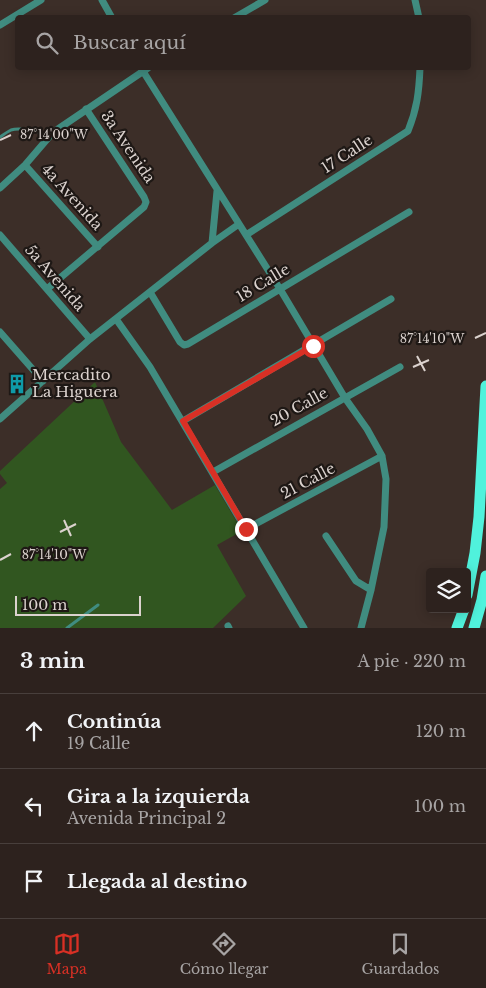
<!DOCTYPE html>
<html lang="es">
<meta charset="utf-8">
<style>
body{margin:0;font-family:"Libre Baskerville",serif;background:#352a27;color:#f1f3f6}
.controls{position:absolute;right:15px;bottom:15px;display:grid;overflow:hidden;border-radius:5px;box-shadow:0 2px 12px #0003}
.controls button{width:45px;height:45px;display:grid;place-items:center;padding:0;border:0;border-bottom:1px solid #483f3c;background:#2d221e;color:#f1f3f6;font:25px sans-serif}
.scale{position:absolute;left:15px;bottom:12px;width:126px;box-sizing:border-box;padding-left:5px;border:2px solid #dbd2ce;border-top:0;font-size:14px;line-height:18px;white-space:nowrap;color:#dbd2ce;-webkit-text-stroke:4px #1e1815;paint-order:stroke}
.stop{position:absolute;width:15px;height:15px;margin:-11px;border:4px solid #d93025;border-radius:50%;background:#fff}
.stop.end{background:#d93025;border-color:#fff;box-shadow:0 1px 5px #0008}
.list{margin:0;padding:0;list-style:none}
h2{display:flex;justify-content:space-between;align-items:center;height:65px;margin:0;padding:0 20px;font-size:21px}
h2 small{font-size:16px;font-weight:400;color:#a7a4a4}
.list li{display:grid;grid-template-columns:32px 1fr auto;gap:15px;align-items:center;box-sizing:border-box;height:75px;padding:0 20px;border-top:1px solid #483f3c}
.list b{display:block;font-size:19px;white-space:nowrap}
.list p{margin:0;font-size:16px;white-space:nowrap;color:#a7a4a4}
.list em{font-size:16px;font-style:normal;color:#a7a4a4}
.icon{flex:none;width:28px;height:28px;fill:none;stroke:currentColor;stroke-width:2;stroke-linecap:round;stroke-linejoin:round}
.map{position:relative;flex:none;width:486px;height:628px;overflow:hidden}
.search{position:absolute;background:#2d221e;box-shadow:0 2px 12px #0003;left:15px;right:15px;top:15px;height:55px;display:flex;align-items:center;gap:12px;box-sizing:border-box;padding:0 18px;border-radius:5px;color:#a7a4a4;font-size:19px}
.sheet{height:290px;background:#2d221e}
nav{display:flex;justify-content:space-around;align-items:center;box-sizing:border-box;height:70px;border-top:1px solid #483f3c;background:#2d221e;font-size:14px;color:#a7a4a4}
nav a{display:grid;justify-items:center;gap:2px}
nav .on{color:#d93025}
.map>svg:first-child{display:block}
.green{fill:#315620}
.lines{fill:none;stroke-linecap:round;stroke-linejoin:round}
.service{stroke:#408c80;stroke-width:3}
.minor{stroke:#408c80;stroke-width:7}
.trunk{stroke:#50f2dc;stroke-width:11}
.route{stroke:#d93025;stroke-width:6}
.ticks{fill:none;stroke:#dbd2ce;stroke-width:2}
.labels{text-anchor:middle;stroke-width:4.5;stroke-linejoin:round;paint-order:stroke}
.street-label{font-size:15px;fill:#dbd2ce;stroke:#1e1815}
.poi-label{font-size:15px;fill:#dbd2ce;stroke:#1e1815;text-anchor:start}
.ticks-label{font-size:12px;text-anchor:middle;fill:#dbd2ce;stroke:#1e1815;stroke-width:4.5;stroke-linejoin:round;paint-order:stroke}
</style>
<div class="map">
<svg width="486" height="628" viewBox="0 0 486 628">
<rect width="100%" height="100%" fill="#3c2e28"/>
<path class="green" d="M95,382l26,60 51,68 43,-25 27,46 -25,14 29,51 -33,32h-213v-139l7,-6 -7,-9v-3z"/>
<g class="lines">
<path class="service" d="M0,137c3,-2 7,-5 11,-7 8,-3 31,1 37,7
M67,628l31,-23"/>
<path class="minor" d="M102,0l10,18
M415,0l4,18
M234,18l31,-18
M0,25l41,-25
M141,68l139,221 65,109 22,31 15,27 4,23 -2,48 -13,63 -10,38
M25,165l73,82
M0,188l25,-23 24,-28 9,-8 90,-61
M0,235l90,104
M246,235l162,-104c9,-22 11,-39 12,-63
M212,243l27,-19
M47,289l97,-82 2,-5 -2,-5 -58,-88
M150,292l30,50 4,3 4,-1 221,-132
M116,319l34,48 154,261
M0,332l43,49
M0,419l90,-80 122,-96 5,-52
M183,421l208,-122
M213,472l187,-105
M246,529l136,-73
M326,536l30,45 15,9
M228,626l1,2"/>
<path class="trunk" d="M467,595l8,-42 4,-36 7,-131
M457,628l7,-19
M474,628l8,-28 4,-24"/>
</g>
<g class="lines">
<path class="route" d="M246,529l-63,-108 130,-75"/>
</g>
<path class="ticks" d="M0,140l11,-5M475,338l11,-5M417,356l8,15M413,367l16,-7M64,520l7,16M60,532l16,-8M0,560l11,-6"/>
<defs>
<symbol id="building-bare" viewBox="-9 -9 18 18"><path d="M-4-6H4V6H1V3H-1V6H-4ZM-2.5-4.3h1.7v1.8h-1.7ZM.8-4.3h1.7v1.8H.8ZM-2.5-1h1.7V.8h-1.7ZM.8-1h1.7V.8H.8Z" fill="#0f9aa8" stroke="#1e1815" stroke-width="2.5" paint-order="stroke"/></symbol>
</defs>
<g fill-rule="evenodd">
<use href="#building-bare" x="3" y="370" width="28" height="28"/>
</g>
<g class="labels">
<g class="street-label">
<text transform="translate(128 147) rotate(56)" y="5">3a Avenida</text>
<text transform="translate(347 154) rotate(-33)" y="5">17 Calle</text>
<text transform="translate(72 197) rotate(48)" y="5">4a Avenida</text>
<text transform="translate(55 278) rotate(49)" y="5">5a Avenida</text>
<text transform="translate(263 283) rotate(-31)" y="5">18 Calle</text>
<text transform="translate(299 407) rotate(-29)" y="5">20 Calle</text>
<text transform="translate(308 481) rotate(-28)" y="5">21 Calle</text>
</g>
<g class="poi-label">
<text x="32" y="380">Mercadito<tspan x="32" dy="17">La Higuera</tspan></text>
</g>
</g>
<g class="ticks-label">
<text x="54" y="139">87°14'00"W</text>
<text x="432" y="343">87°14'10"W</text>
<text x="54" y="559">87°14'10"W</text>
</g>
</svg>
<div class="controls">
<button><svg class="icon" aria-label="layers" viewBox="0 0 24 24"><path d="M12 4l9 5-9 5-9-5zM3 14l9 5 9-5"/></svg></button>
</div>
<div class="scale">100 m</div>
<div class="stop" style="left:313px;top:346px"></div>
<div class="stop end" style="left:246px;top:529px"></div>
<div class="search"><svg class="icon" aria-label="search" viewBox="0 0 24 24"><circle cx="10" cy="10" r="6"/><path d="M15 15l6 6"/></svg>Buscar aquí</div>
</div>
<section class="sheet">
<h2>3 min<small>A pie · 220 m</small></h2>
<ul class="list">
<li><svg class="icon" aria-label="ahead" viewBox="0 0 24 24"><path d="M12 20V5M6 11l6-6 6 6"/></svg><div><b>Continúa</b><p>19 Calle</p></div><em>120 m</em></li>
<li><svg class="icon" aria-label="left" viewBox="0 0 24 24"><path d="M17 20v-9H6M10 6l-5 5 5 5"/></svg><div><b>Gira a la izquierda</b><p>Avenida Principal 2</p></div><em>100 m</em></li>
<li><svg class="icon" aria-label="arrive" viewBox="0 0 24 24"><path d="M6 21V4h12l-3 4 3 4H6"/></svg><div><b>Llegada al destino</b></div></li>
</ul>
</section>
<nav>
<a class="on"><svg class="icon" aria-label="map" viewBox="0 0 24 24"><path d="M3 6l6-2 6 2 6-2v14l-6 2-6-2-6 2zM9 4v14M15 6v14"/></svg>Mapa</a>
<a><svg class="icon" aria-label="directions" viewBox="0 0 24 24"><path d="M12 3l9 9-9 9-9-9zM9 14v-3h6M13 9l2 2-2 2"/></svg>Cómo llegar</a>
<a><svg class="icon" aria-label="saved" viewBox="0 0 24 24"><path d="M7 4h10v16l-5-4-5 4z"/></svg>Guardados</a>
</nav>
